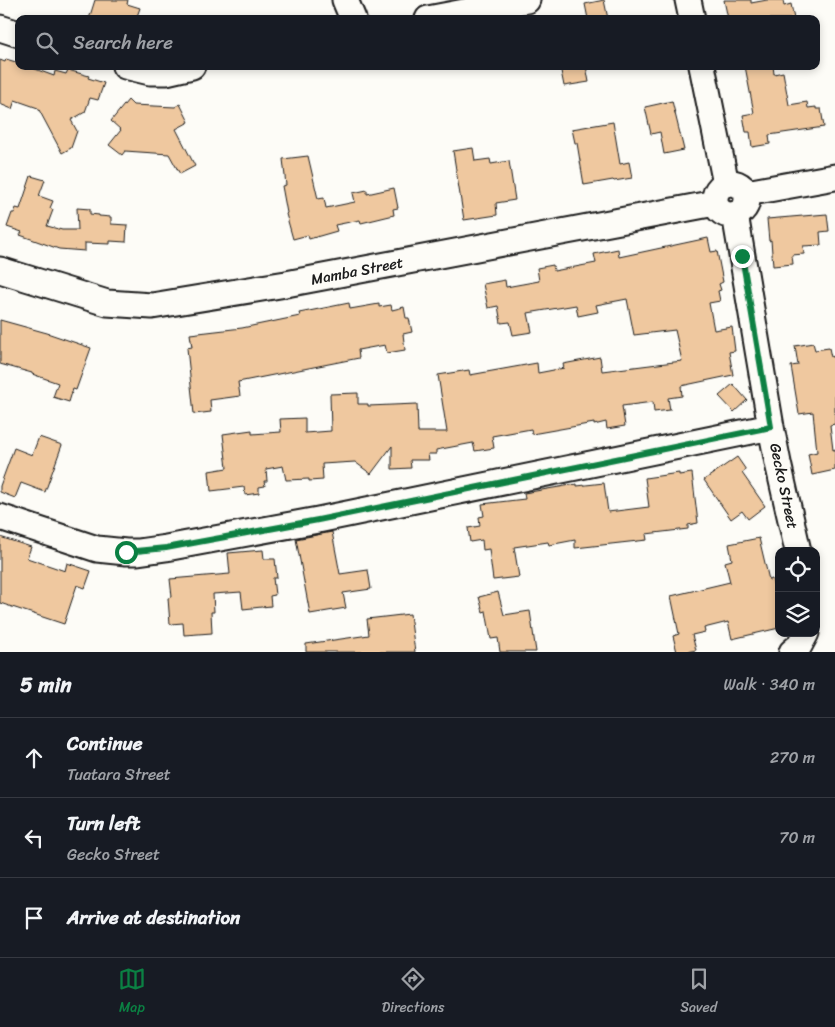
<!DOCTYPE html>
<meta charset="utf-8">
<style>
body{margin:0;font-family:Sriracha,sans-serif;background:#20242c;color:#f1f3f6}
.controls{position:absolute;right:15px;bottom:15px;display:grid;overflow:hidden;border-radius:10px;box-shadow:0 2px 8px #0003}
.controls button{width:45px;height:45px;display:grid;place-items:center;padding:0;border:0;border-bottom:1px solid #363941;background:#171b24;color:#f1f3f6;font:25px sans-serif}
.stop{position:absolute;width:15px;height:15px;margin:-11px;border:4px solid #0b8043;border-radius:50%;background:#fff}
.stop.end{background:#0b8043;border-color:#fff;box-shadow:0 1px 5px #0008}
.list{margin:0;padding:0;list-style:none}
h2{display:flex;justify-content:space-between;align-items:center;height:65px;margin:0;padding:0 20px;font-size:21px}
h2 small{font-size:16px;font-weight:400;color:#9ea1a6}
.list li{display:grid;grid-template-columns:32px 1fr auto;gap:15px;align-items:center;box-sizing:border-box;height:80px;padding:0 20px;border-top:1px solid #363941}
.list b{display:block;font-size:19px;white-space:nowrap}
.list p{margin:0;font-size:16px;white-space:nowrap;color:#9ea1a6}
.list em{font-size:16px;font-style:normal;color:#9ea1a6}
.icon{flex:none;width:28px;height:28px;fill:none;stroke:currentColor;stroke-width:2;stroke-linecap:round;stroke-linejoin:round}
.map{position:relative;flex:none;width:835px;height:652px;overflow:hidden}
.search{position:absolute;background:#171b24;box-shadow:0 2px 8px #0003;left:15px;right:15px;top:15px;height:55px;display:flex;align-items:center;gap:12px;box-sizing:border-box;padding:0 18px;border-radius:10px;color:#9ea1a6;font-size:19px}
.sheet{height:305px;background:#171b24}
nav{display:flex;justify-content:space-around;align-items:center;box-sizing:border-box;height:70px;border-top:1px solid #363941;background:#171b24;font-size:14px;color:#9ea1a6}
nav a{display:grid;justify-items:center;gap:2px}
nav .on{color:#0b8043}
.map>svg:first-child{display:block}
.building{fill:#efc89f;stroke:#1c1c1c}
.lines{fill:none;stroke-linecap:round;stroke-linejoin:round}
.minor-casing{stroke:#1c1c1c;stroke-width:29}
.minor{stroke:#fdfcf7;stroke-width:25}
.route{stroke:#0b8043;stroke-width:6}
.labels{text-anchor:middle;stroke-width:5;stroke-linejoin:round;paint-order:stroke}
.street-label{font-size:15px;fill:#1c1c1c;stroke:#fdfcf7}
</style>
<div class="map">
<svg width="835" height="652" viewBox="0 0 835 652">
<rect width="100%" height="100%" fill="#fdfcf7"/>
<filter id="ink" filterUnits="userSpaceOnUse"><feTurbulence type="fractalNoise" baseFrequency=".02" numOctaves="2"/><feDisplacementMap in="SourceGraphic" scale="10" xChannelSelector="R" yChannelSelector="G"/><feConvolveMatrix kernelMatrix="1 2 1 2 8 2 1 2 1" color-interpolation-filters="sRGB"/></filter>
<g filter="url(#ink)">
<path class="building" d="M95,0h33l-1,4 13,4 -4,11h-47z
M604,0l4,19h-20l-3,-15z
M724,0h27v3l16,-3h16l1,6 7,-2 3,15h-66z
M6,59l13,4v3h8l27,10 1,-5 11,3 2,-4 21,6 -1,2 16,5 -6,17 -8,-2 -5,14 -14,8 6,11 -6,17 -9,5 -24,-45 -23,-8 -3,9 -12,-5v-44l5,2z
M560,66h26l3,16 -25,4z
M745,66h28l1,8 9,-2 6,33 18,-3 1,6 8,-1v2h5l3,18 -55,8 1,9 -18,3 -2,-15h-4l-3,-17 11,-2z
M128,100l5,5 42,2 5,-3 9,18 -13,7 19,37 -15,8 -11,-20 -44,-3 -3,4 -13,-10 12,-15 -10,-9z
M672,101l12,49 -20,4 -4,-22 -9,2 -6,-27z
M613,122l7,42 9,-2 3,16 -18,3 -1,-1 -29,5 -7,-42h-2l-3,-14z
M473,148l2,13 15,-2 1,5 18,-3 6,39 -19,3 1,12 -33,5 -11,-69z
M308,156l10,43 6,-1 2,10 29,-6 -2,-9 14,-3v4l27,-6 4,20 -5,1 1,6 -33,8 -1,-3 -25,5 2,6 -28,8 -1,-4 -15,4 -7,-25 1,-1 -5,-27 4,-1 -3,-26z
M31,176l14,4 -6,16 14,5 -3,7 3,2 -6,16 15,4h16l-1,-22 13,1v5l9,1v1l12,1v7l16,1 -1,17 -16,-1v3l-25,-1v8l-26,-2 -39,-14 2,-3 -15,-5 5,-14h2l2,-5 4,1z
M827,214l2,17 -9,1 1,13 -18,1 1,8 -12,1 1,9 -20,2 -2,-26 -2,1 -2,-22z
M708,238l3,14 6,-1 6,31 -4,2 2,6 -3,1 2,10 -11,2 5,27 18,-3 3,24 -6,1 4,23 -52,11 1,10 -14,2 2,12 -16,2 -1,-10 -31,4 3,20 -18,3 -1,-7 -12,3v-2l-62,11 -1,-5 -39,7 2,12 -19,3 -2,-8 -37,7v4h-8l1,6h-19l1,8 -19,1v-23l-21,28 -16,-12 -33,2 1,16 -14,1v-2l-23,1 -3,-14 -17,3 1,12h-3l1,5 -6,1v6l-14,2 -1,-8 -33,4 -2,-20 18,-3 -4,-34 29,-4v4l29,-2 -1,-13 25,-1v15l26,-2 -1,-37 28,-1v11h10v2l49,-2 1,28h29l-9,-57 31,-5 1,5 67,-12 1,10 26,-5 -1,-4 37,-7 2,14 80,-10 -7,-31 -41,5 -7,-36 -31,6 2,7 -20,4 -2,-11 -48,8 4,19 -19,3 -3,-13 -9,1 -3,-17 -10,2 -5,-24 22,-4 1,7 33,-6 -2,-13 16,-3 1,6 42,-8 -2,-9 24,-5 1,8z
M349,303l1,6 29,-5v3l12,-2 1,5 12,-3 2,11h3l3,14 -9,2 2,16 -18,3 -2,-8 -27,5 1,8 -121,24 2,14 -30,4 1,12 -17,2 -7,-66 5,-1 -2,-13 52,-6 58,-12 -1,-3z
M0,320l47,13 44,15 -15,42 -3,-1 -4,13 -16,-5 5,-14 -26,-9v-1l-32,-9z
M813,343l2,7 14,-2 2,9 4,-1v68l-5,1 3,25 2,-1v21l-23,5 -4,-21 9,-2 -4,-40 -14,2 -8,-48 7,-1 -3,-19z
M733,384l14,16 -13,12 -15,-16z
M39,437l23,8 -17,47 -24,-9 -6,15 -15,-6v-6l14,-38 18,7z
M737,457l9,13 -4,3 23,33 -17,13 -6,-8 -11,8 -27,-39z
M679,473v2l13,-2 6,50 -10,2v4l-42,5 1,6 -72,8v-8l-26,5 -1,-3 -34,5 5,30 -26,3 -4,-31 -6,1 -1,-10 -12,2 -2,-14 12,-2 -1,-9 5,-1 -2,-12 43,-5 -1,-6 53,-9v2l27,-3 4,29 41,-5 -4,-29z
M332,532l8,42 28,-4 3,19 -28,4 3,15 -36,6 -14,-75z
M0,537l31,10 -4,11 38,13 2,-8 24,8 -6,17 -8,-3 -13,39 -64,-21z
M759,538l10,42 3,-1 7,27v22l-47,11 -4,-17 -24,6 1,4 -13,3 4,15 -10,2h-9l-4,-16 6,-2 -8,-38 59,-14 -5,-20 7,-2 -3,-16z
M263,550l1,9h11l2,19h-4l2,17 -5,1 1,10 -28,3 -2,-17 -28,2 1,18h-3l1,21 -28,2 -1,-12 -13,1 -2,-26 4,-1 -2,-18 60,-5 -2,-21z
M498,592l6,23 26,-4 6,41h-36l-2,-14 -7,1 -5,-28 -3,1 -4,-15z
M410,614l5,38h-109v-8l63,-9 -2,-16z"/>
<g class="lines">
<defs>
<path id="minor" d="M345,0l8,19
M688,0l4,19
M428,19l99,-19
M0,28l19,6
M125,66l25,6h16l26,-6
M702,66l24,118
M715 199a16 16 0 1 1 32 0a16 16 0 1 1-32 0Z
M746,193l89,-16
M735,214l36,213 7,36 20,88
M0,270l107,33 45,3 134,-22 429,-81
M0,517l97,32 29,3h12l28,-4 152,-28 453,-93
M792,652l7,-6 7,-13"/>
</defs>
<use href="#minor" class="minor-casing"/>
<use href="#minor" class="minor"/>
</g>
</g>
<g class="lines" filter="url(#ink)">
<path class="route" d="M126,552l40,-4 152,-28 453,-93 -29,-171"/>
</g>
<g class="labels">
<g class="street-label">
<text transform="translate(357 271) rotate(-11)" y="5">Mamba Street</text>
<text transform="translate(784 486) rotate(78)" y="5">Gecko Street</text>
</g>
</g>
</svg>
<div class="controls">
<button><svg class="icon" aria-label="locate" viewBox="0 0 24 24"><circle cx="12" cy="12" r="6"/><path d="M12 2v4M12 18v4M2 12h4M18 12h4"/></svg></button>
<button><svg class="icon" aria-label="layers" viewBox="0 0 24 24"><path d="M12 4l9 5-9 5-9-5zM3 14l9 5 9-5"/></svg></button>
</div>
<div class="stop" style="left:126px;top:552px"></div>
<div class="stop end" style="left:742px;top:256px"></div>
<div class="search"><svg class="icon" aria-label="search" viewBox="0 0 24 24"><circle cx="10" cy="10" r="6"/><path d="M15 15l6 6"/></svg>Search here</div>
</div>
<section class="sheet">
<h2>5 min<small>Walk · 340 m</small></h2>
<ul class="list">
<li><svg class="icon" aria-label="ahead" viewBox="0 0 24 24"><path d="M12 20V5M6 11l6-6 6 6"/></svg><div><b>Continue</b><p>Tuatara Street</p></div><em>270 m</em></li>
<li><svg class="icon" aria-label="left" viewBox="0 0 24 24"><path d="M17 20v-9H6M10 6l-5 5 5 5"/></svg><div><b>Turn left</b><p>Gecko Street</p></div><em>70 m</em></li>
<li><svg class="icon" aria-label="arrive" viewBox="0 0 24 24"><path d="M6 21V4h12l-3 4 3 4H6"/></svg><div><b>Arrive at destination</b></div></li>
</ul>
</section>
<nav>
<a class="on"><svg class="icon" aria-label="map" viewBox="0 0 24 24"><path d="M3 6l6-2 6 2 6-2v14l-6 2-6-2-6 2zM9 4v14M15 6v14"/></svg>Map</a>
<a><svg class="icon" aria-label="directions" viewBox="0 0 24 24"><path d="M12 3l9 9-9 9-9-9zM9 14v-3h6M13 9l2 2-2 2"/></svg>Directions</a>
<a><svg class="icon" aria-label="saved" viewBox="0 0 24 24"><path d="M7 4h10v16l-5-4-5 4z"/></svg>Saved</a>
</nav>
